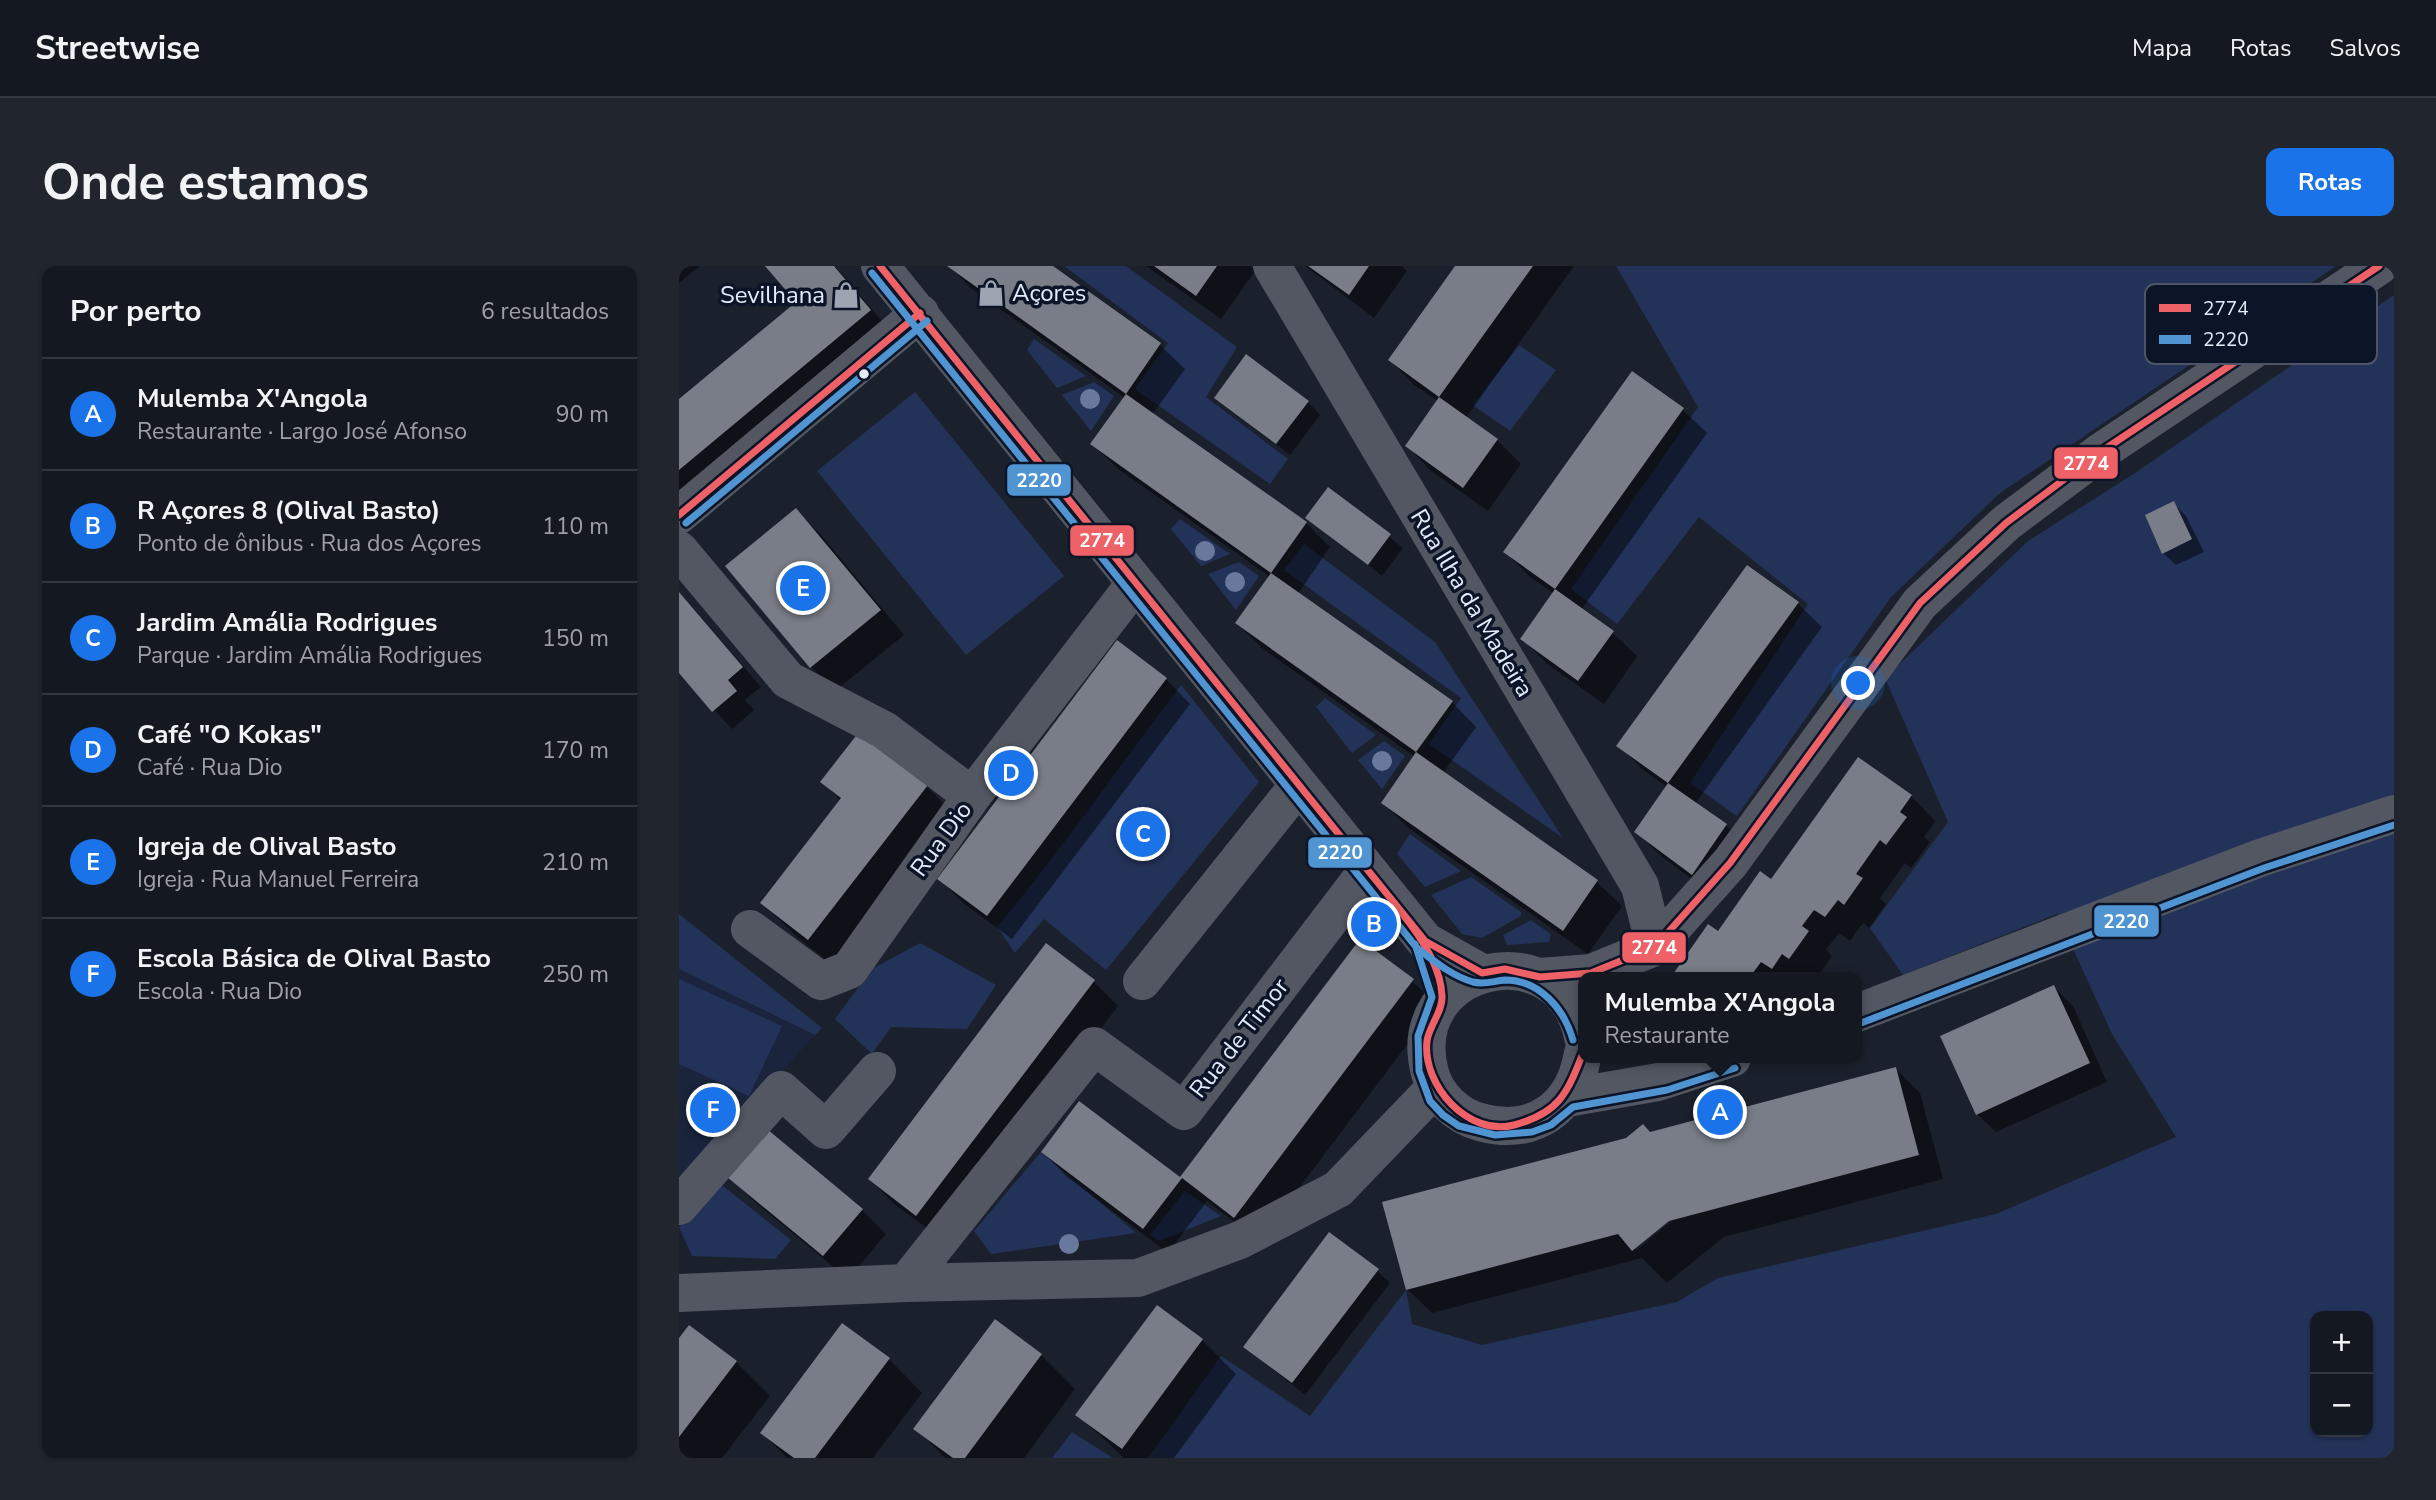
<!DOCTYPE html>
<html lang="pt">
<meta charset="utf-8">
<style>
body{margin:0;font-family:"Nunito Sans",sans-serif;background:#21262e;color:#f1f3f6}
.controls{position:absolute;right:21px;bottom:21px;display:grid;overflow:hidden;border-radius:14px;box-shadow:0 2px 5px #0004}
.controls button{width:63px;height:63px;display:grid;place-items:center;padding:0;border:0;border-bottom:2px solid #33383f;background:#141921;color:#f1f3f6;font:35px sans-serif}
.you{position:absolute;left:1180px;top:418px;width:24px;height:24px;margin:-18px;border:5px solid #fff;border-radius:50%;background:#1a73e8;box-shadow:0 0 0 10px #1a73e833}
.badge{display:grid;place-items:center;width:46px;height:46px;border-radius:50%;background:#1a73e8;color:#fff;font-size:23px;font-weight:700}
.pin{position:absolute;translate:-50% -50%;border:4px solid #fff;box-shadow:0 2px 7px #0006}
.popup{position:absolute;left:899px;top:706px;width:284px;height:91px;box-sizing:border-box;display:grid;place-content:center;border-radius:14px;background:#141921;filter:drop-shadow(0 2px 5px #0005);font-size:23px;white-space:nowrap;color:#9da0a5}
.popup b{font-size:26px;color:#f1f3f6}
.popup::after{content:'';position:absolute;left:50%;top:100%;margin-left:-14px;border:14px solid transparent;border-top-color:#141921}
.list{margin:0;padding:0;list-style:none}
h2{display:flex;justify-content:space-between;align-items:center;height:91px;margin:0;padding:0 28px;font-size:30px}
h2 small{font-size:23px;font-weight:400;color:#9da0a5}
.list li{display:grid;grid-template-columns:46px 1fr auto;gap:21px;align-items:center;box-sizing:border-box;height:112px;padding:0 28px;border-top:2px solid #33383f}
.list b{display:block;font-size:26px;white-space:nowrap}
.list p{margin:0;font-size:23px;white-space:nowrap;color:#9da0a5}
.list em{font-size:23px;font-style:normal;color:#9da0a5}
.map{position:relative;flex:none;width:1715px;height:1192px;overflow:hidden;border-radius:14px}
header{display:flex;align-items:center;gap:42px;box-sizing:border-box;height:98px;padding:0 35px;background:#141921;border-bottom:2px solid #33383f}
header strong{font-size:33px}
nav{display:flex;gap:38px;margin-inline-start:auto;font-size:24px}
.intro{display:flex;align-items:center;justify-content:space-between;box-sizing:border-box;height:168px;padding:0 42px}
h1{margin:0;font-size:49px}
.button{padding:18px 32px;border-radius:14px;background:#1a73e8;color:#fff;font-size:24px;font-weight:700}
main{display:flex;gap:42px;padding:0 42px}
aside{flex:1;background:#141921;border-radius:14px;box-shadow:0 2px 5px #0004}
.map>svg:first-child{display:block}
.built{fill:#1a243c}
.green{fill:#233259;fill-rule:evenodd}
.shadow{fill:#0007;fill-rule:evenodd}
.building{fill:#787d87}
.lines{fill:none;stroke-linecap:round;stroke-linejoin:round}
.minor{stroke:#525762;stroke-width:38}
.bus-1-casing{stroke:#0c1428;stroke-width:12}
.bus-2-casing{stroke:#0c1428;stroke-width:12}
.bus-1{stroke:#ee6267;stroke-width:7}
.bus-2{stroke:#5094d2;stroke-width:7}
.tree{fill:#69799e}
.bus-dot{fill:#e5ebf9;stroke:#0c1428;stroke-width:2.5}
.labels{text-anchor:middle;stroke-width:7;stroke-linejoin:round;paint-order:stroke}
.poi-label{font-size:24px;fill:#e5ebf9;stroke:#0c1428;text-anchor:start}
.street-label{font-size:24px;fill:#e5ebf9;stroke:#0c1428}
.key{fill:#0c1428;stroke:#4d5467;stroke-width:2}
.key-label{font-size:19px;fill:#e5ebf9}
.line-badge{stroke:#0c1428;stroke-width:2.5}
.badge-label{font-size:19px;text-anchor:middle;font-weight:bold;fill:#fff}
</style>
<header>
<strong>Streetwise</strong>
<nav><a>Mapa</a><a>Rotas</a><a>Salvos</a></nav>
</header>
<div class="intro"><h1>Onde estamos</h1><a class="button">Rotas</a></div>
<main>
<aside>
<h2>Por perto<small>6 resultados</small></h2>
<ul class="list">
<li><span class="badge">A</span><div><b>Mulemba X'Angola</b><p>Restaurante · Largo José Afonso</p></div><em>90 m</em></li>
<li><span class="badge">B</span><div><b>R Açores 8 (Olival Basto)</b><p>Ponto de ônibus · Rua dos Açores</p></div><em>110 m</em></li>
<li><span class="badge">C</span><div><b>Jardim Amália Rodrigues</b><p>Parque · Jardim Amália Rodrigues</p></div><em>150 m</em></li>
<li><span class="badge">D</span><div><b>Café &quot;O Kokas&quot;</b><p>Café · Rua Dio</p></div><em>170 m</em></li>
<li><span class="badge">E</span><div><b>Igreja de Olival Basto</b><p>Igreja · Rua Manuel Ferreira</p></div><em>210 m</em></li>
<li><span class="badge">F</span><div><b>Escola Básica de Olival Basto</b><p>Escola · Rua Dio</p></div><em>250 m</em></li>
</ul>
</aside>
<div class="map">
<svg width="1715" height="1192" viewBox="0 0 1715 1192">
<rect width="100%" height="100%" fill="#1b212c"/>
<path class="built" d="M0,703l136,66 -136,151z"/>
<path class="green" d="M385,0h62l111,81 -31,50 82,62 -18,25 -135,-95 33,-46z
M937,0h720l-336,227 -109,104 -154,219 -47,-33 118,-179 -109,-87 -82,107 -46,-35 127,-182z
M1715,29v1163h-1246l73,-102 89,60 96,-126 6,34 70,21 195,-43 41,-24 278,-64 180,-77 -64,-103 -55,-120 -154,61 -33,-47 78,-106 -63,-144 143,-137 107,-68zM1636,1050h53v116h-53z
M355,73l52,37 -29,12 -30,-38z
M840,79l37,25 -46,61 -37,-26z
M415,116l20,14 -23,35 -29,-36z
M236,126l149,184 -98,79 -149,-184z
M501,253l50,35 -29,12 -30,-37z
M625,278l131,98 128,196 -134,-94 32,-46 -177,-128z
M560,296l20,14 -23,34 -28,-36z
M502,419l78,97 -153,188 -62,-51 -29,34 -18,-26c65,-77 122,-161 184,-242z
M646,432l51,37 -24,18 -36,-46z
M705,475l21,15 -23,33 -24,-29z
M731,568l51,37 -36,16 -28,-33z
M792,611l50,35v4l-39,22 -20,-4 -31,-39z
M0,648l143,114 -7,7 -136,-66z
M852,654l20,14 -2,8 -42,3 -4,-10z
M241,677l76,42 -29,44 -76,-2 -19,27 -37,-35 37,-50z
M0,713l103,47 -33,70 -70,-32z
M362,886l95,81 -145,21 -17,-23z
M39,916l73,58 -16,19 -83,-3 -13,-29z
M506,925l36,25 -62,25 -9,-6z
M393,1166l41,26h-61z"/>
<path class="shadow" d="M0,0h21l-21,17z
M89,0h67l59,69 -215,180v-113l119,-99z
M270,0h101l110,79 25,24 -33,46 154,108 24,24 -32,47 154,108 24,25 -33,46 154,109 25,24 -34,48 -181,-127 -24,-25 32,-45 -153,-109 -25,-25 33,-46 -153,-109 -25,-24 33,-46 -153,-109z
M467,0h105l4,5 -34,48z
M626,0h97l5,5 -33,47z
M778,0h117l-108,152 31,22 24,24 -33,47 -57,-40 -24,-25 31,-45 -24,-16 -24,-25z
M537,131l92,5 12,13 -30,40z
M1003,143l25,24 -126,177 31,22 25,24 -33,48 -58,-41 -24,-25 32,-44 -25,-18 -24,-24z
M650,223l74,59 -21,28 -75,-58z
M1494,237l13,13 18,36 -28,13 -13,-12z
M117,244l25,25 83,100 -69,56 -24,-24z
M0,326l82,95 -16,13 9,10 -22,19 -53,-57z
M1118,337l25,24 -127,177 31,21 24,25 -33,48 -56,-42 -25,-24 31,-45 -24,-17 -24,-25z
M487,413l24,25 -178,235 -49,-36 -24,-25z
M144,516l104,5 33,33 -118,153 -46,-37 -34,-33 79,-102z
M1232,530l24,25 -11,16 6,5 -19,26 -6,-5 -25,35 6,6 -17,24 -6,-5 -13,18 -11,-8 -13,17 6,6 -15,21h-144l35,-50 10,7 54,-52z
M681,675l52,40 25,24 -178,236 -52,-40 -39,52 -101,-76 -24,-25 138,28z
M415,716l24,24 -176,233 -48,-35 -24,-25z
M1375,721l19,19 34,76 -111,50 -19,-18z
M1217,803l24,24 23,86 -219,58 -57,46 -25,-25 -210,55 -25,-24 243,-156zM993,949l3,3 -39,32 -3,-3z
M50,910l133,34 24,24 -38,45 -94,-78z
M698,1005l13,12 -85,112 -60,-48z
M478,1041l45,33 34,34 -62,84h-50l-46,-43z
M317,1055l45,34 34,34 -51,69h-79l-29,-29z
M0,1075l57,21 34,34 -48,62h-43z
M210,1093l33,34 -49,65h-86l-25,-25z"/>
<path class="building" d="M86,0h69l37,44 -192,160v-71l117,-97z
M268,0h106l108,77 -35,51z
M475,0h63l-21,30z
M629,0h61l-20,29z
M776,0h78l-94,131 -51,-37z
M567,88l63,47 -33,43 -62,-46z
M953,105l52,37 -129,181 -52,-37z
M447,128l181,128 -36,51 -181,-129z
M760,131l59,42 -35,49 -58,-42z
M649,221l63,47 -23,31 -63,-47z
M1495,235l18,38 -30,15 -17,-39z
M117,242l85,102 -71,58 -85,-102z
M1068,299l52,37 -131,181 -52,-37z
M592,307l182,128 -37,51 182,128 -35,51 -182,-128 35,-51 -181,-129z
M876,323l59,42 -36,50 -58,-42z
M0,326l64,75 -15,13 9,11 -25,21 -33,-39z
M438,374l50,38 -180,238 -50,-37z
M180,466l69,53 -120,155 -48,-37 81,-105 -21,-16z
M1179,491l54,38 -12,17 7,5 -21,28 -6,-5 -24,34 7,4 -19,27 -6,-5 -13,17 -11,-7 -12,16 7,5 -20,28 -7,-5 -10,15 -11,-7 -11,15h-79l37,-53 10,7 42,-60 11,8z
M989,517l59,41 -35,51 -58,-43z
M681,673l54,40 -180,239 -52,-40 -39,51 -102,-77 38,-51 101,76z
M367,677l49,37 -179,236 -48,-37z
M1375,719l36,78 -114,52 -36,-79z
M1217,801l23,88 -250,66 -37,30 -14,-17 -212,56 -24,-88 244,-64 17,-14 7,8z
M88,863l96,80 -40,47 -96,-79z
M650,966l50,37 -87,114 -49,-36z
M478,1039l46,34 -81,110 -47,-34z
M316,1053l47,35 -77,104h-12l-40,-29z
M163,1057l48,35 -75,100h-21l-34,-25z
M10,1059l48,36 -58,76v-99z"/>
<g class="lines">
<path class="minor" d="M201,0l545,675 57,32
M593,0l368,620 15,61
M0,249l241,-202
M0,284l109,130 96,50 88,66
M71,663l71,52 28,-11 123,-174 162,-211
M861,711l51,-4 64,-26 75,-84 190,-260 86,-80 96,-72 277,-185
M463,715l156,-195
M1178,747l403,-155 134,-44
M904,771c-22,-110 -182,-72 -153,36 6,23 27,43 50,49 55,15 94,-15 103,-69
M888,832l91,-16 74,-24
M0,940l102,-116 45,40 51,-59
M227,1017l188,-237 90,65 183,-240
M0,1027l227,-10 232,-5 102,-38 98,-51 96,-100"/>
<defs>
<path id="bus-1" d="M201,0l545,675 57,32 23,-4 35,8 51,-4 64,-26 75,-84 190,-260 86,-80 96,-72 277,-185
M0,249l241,-202
M721,645c19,23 41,54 42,85 1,15 -13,30 -15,45 -5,44 41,96 87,84 45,-12 53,-31 69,-72"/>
<path id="bus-2" d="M193,7l545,675c17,13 35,28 56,34 12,3 20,-1 32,-2 35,0 59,29 68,60
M7,257l241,-202
M736,678l17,53 -14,39 1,35 11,30 13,14 16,11 36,9 37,-3 19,-7 22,-18 94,-17 68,-22
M1182,757l403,-155 130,-43"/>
</defs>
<use href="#bus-1" class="bus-1-casing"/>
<use href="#bus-2" class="bus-2-casing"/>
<use href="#bus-1" class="bus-1"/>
<use href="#bus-2" class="bus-2"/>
</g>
<g class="tree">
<circle cx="411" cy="133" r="10"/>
<circle cx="526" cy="285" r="10"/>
<circle cx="556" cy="316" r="10"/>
<circle cx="703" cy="495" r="10"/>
<circle cx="390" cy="978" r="10"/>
</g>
<defs>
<symbol id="shop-bare" viewBox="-9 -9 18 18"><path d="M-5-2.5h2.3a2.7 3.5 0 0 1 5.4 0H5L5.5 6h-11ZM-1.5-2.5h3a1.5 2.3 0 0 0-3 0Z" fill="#9ea4b1" stroke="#0c1428" stroke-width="2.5" paint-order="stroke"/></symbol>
</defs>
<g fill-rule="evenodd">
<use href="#shop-bare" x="293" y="8" width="38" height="38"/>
<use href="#shop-bare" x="148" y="10" width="38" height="38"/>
</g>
<circle class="bus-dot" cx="185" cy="108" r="6"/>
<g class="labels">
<g class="poi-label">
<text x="333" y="35">Açores</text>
<text x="146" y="37" text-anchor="end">Sevilhana</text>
</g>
<g class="street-label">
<text transform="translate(793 337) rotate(59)" y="8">Rua Ilha da Madeira</text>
<text transform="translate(262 573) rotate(-54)" y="8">Rua Dio</text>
<text transform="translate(560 772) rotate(-52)" y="8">Rua de Timor</text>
</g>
</g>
<rect x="1466" y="18" width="232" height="80" rx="10" class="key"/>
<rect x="1480" y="38" width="32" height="8" fill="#ee6267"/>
<rect x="1480" y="69" width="32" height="9" fill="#5094d2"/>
<g class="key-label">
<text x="1524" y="49">2774</text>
<text x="1524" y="80">2220</text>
</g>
<g class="line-badge">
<rect x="1374" y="180" width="66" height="34" rx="7" fill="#ee6267"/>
<rect x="327" y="197" width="66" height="34" rx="7" fill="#5094d2"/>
<rect x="390" y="258" width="66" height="33" rx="7" fill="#ee6267"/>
<rect x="628" y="570" width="66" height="33" rx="7" fill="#5094d2"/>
<rect x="1414" y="638" width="67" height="34" rx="7" fill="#5094d2"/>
<rect x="942" y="665" width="66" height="33" rx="7" fill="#ee6267"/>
</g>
<g class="badge-label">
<text x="1407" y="204">2774</text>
<text x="360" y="221">2220</text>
<text x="423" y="281">2774</text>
<text x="661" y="593">2220</text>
<text x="1447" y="662">2220</text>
<text x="975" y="688">2774</text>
</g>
</svg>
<div class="controls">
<button>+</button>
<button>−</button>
</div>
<div class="you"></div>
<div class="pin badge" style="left:1041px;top:846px">A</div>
<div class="popup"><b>Mulemba X'Angola</b>Restaurante</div>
<div class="pin badge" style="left:695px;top:658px">B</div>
<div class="pin badge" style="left:464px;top:568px">C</div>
<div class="pin badge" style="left:332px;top:507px">D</div>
<div class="pin badge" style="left:124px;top:322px">E</div>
<div class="pin badge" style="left:34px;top:844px">F</div>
</div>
</main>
